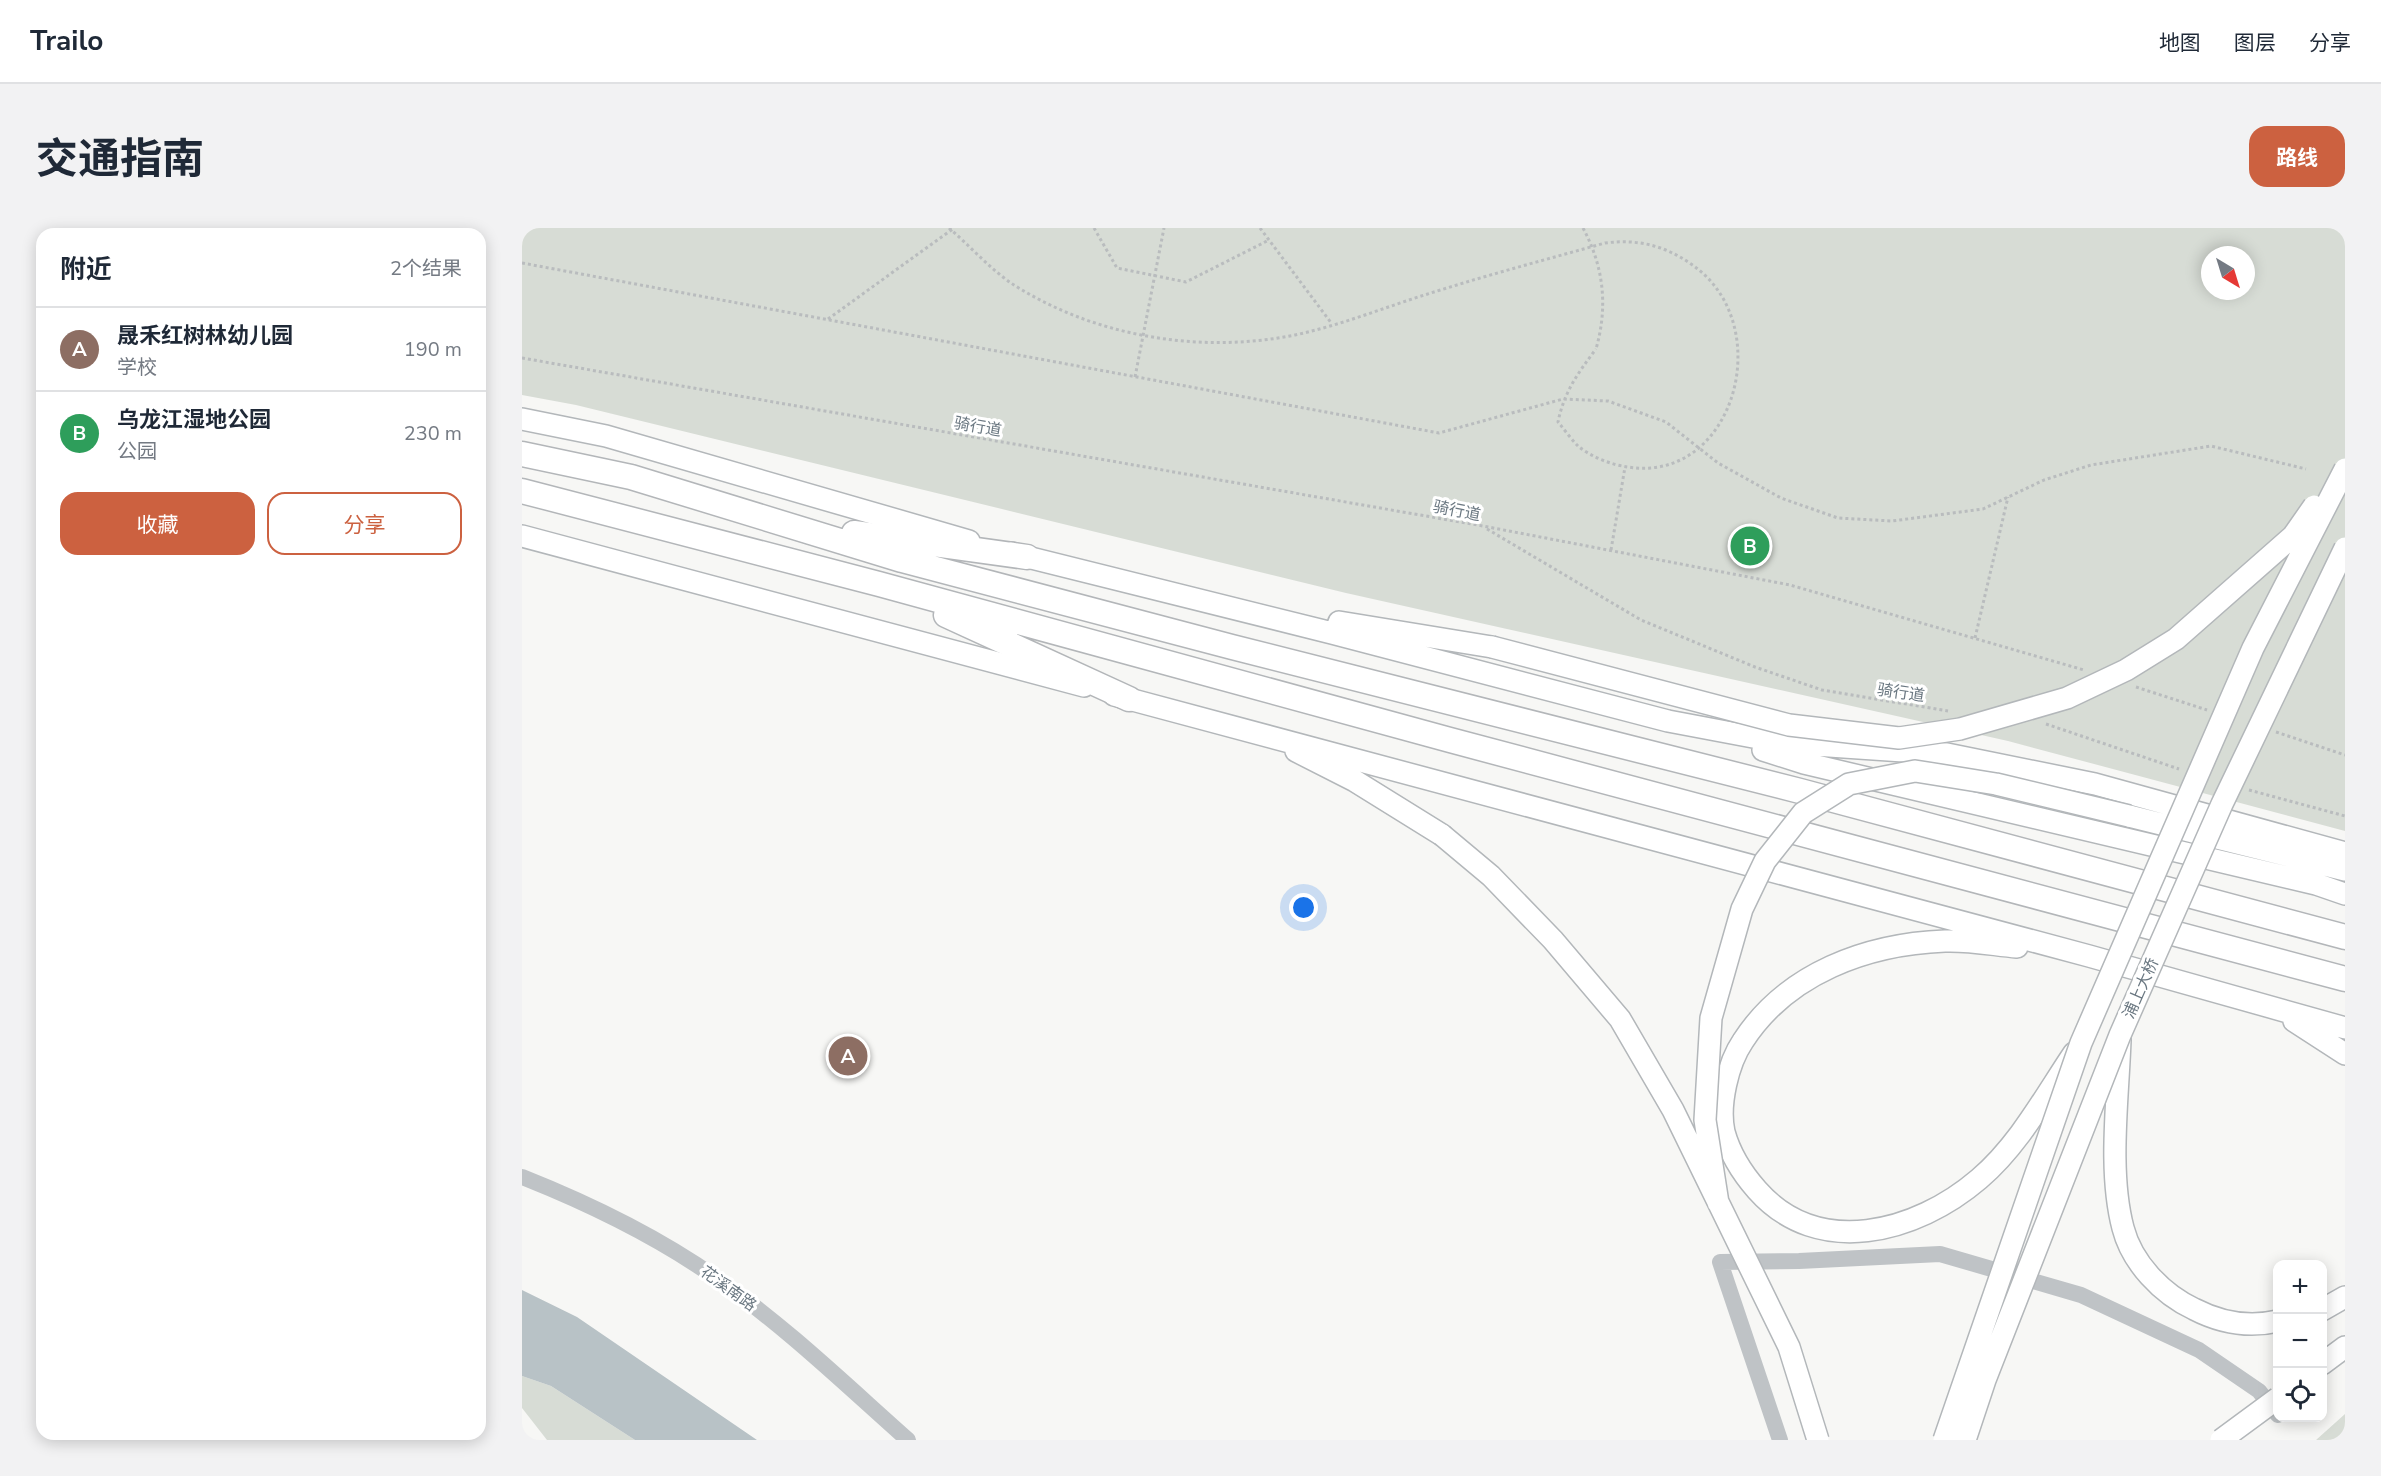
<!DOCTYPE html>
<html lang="zh">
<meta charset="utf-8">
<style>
body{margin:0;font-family:"Nunito Sans","Noto Sans SC",sans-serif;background:#f2f2f3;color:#1f2937}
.controls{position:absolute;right:18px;bottom:18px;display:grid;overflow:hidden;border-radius:12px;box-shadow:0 3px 15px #0003}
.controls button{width:54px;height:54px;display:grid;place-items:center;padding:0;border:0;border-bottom:2px solid #e0e1e3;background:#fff;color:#1f2937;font:30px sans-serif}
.compass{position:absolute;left:1679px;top:18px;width:54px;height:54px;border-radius:50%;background:#fff;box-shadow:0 3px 15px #0003;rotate:142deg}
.you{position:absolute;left:782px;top:680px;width:21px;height:21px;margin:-15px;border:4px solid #fff;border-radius:50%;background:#1a73e8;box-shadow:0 0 0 9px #1a73e833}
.badge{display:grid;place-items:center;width:39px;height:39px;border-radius:50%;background:#cc6140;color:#fff;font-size:20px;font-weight:700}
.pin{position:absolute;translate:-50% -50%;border:3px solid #fff;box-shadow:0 2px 6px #0006}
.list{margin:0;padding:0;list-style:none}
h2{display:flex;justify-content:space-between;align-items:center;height:78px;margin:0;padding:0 24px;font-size:26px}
h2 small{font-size:20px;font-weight:400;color:#747a83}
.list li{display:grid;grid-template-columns:39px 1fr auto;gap:18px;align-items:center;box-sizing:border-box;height:84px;padding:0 24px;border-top:2px solid #e0e1e3}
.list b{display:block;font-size:22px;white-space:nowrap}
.list p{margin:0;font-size:20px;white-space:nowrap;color:#747a83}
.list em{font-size:20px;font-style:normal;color:#747a83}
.actions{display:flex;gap:12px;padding:18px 24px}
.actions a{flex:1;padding:14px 0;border:2px solid #cc6140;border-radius:18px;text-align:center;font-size:21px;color:#cc6140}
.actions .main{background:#cc6140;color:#fff}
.icon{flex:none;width:33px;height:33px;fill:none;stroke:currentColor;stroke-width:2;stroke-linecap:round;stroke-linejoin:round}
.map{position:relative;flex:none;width:1823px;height:1212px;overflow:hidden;border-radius:18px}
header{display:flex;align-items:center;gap:36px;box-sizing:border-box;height:84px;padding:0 30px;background:#fff;border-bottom:2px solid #e0e1e3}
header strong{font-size:28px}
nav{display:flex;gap:33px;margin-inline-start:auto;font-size:21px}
.intro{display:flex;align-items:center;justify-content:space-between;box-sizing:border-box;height:144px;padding:0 36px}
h1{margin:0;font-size:42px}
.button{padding:15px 27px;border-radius:18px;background:#cc6140;color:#fff;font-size:21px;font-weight:700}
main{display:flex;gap:36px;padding:0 36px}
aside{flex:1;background:#fff;border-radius:18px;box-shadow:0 3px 15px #0003}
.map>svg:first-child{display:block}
.green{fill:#d7dcd5;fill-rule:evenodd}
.water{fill:#b8c2c6}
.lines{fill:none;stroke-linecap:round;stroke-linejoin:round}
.major-casing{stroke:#b3b7ba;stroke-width:24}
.highway-casing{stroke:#b3b6b9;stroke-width:27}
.path{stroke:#b9bcbe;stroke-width:3;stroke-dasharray:3 3;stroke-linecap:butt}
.minor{stroke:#bfc3c6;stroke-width:16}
.major{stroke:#fff;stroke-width:21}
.highway{stroke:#fff;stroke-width:24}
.major-bridge-casing{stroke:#b3b7ba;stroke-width:24;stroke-linecap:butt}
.path-bridge{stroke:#b9bcbe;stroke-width:3;stroke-dasharray:3 3;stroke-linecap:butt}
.major-bridge{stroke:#fff;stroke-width:21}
.labels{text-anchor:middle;stroke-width:6;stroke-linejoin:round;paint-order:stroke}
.street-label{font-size:16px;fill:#6b7882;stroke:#fff}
</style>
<header>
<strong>Trailo</strong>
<nav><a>地图</a><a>图层</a><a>分享</a></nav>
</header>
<div class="intro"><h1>交通指南</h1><a class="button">路线</a></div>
<main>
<aside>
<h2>附近<small>2个结果</small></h2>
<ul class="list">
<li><span class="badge" style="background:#8d6e63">A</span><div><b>晟禾红树林幼儿园</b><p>学校</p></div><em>190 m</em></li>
<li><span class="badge" style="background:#2e9e5b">B</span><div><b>乌龙江湿地公园</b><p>公园</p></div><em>230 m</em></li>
</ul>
<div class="actions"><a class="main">收藏</a><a>分享</a></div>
</aside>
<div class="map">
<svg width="1823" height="1212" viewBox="0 0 1823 1212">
<rect width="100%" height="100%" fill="#f7f7f5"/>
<path class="green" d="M0,0h1823v603l-337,-90 -662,-148 -770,-188 -54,-10zM1688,27h36v36h-36z
M0,1148l29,10 84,54h-88l-25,-32z
M1823,1186v26h-29z"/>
<path class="water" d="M0,1062l55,27 180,123h-122l-84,-54 -29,-10z"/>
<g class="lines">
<defs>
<path id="major" d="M0,191l84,17 363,105
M0,308l562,150
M489,325l321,80 336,88 117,22 162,11 148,30 250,69
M817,394l153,25
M592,467l975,261 256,72
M1241,522l41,13 512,121 29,10
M774,523l59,30 87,54
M1607,588l216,54
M1495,719c-23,-2 -48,-7 -72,-6 -78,3 -158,32 -202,100 -15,22 -25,64 -19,91 6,22 18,41 33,58 61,69 159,43 222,-11 40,-34 66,-83 95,-126
M1772,793l51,33
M1598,812c-2,59 -12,131 3,188 9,35 39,66 71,81 27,14 54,19 84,12
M1800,1082l23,-13
M1800,1136l23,-17"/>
<path id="highway" d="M0,226l109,23 271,83 330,87 568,144 545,146
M0,263l357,93 571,156 895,239
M332,305l173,24
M424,387l183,84"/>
</defs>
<use href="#major" class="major-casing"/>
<use href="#highway" class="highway-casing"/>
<path class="path" d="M427,0c21,18 42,42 65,57 82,52 187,69 281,50 47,-10 93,-29 139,-43 57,-18 114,-33 171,-49 32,-4 59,2 86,21 88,59 44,220 -63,203 -16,-2 -37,-10 -50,-21 -7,-7 -14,-17 -20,-24 6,-30 20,-49 38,-73
M572,0l23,40 69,14 83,-42
M738,0l72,96
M0,35l917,170 124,-34 45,2 58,21 52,41 63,35 57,20 54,3 91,-12 61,-29 47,-15 120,-19 95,23
M306,91l126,-91
M0,130l961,168 307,59 294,85
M613,149l29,-149
M965,301l154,91 114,47 67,23 126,21
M1089,322l14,-83
M1453,410l33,-141
M1614,459l71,23
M1524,496l133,45
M1754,504l69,23
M1727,562l96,26"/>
<path class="minor" d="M0,949c68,27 134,59 194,101 69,48 130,107 192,162
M1258,1212l-60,-178 79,-1 141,-7 141,41 118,55 60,41 19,24"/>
<use href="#major" class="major"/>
<use href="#highway" class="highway"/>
<defs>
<path id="major-bridge" d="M970,419l297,78 110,13 61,-9 107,-31 59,-28 50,-31 117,-103 21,-30
M920,607l49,41 62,64 67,79 53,91 116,237 29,93
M1196,975l-13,-83 6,-102 31,-109 23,-48 38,-48 46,-29 66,-13 81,13 133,32
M1422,1212l137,-397 172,-395 92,-179
M1443,1212l20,-60 135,-345 102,-231 123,-256
M1699,1212l57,-42"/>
</defs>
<use href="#major-bridge" class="major-bridge-casing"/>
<path class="path-bridge" d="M1061,0c21,39 25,79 13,121"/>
<use href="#major-bridge" class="major-bridge"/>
</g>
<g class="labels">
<g class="street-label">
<text transform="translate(456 198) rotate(10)" y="6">骑行道</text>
<text transform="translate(935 282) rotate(11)" y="6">骑行道</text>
<text transform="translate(1379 464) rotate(8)" y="6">骑行道</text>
<text transform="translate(1618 760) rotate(-66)" y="6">浦上大桥</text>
<text transform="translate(207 1060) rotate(36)" y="6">花溪南路</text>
</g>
</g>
</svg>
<div class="controls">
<button>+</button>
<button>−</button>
<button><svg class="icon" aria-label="locate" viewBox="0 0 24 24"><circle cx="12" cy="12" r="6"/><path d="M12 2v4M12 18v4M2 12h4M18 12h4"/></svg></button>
</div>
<svg class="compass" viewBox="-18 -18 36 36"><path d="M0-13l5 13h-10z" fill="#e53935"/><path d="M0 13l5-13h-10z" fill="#747a83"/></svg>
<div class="you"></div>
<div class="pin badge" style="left:326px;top:828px;background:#8d6e63">A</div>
<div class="pin badge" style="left:1228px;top:318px;background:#2e9e5b">B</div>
</div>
</main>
